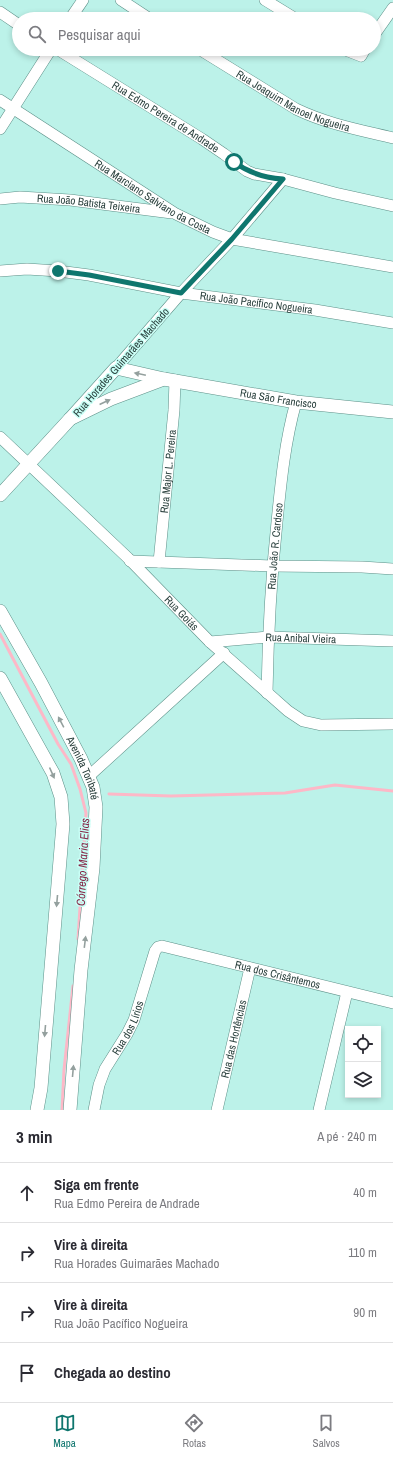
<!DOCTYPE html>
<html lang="pt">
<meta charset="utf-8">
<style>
body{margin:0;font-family:"Archivo Narrow",sans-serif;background:#f2f2f3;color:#2b2b33}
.controls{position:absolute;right:12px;bottom:12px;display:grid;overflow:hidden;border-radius:0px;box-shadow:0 2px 6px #0003}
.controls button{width:36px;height:36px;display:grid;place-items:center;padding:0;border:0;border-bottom:1px solid #e1e1e2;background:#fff;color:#2b2b33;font:20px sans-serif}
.stop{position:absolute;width:12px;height:12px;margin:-9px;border:3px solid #0f766e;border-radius:50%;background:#fff}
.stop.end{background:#0f766e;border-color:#fff;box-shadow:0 1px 4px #0008}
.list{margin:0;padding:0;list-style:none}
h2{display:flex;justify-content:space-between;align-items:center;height:52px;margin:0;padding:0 16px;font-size:17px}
h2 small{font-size:13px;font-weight:400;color:#7c7c81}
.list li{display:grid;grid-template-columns:26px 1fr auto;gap:12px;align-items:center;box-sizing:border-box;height:60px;padding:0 16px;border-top:1px solid #e1e1e2}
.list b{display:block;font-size:15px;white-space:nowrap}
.list p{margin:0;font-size:13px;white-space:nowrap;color:#7c7c81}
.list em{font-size:13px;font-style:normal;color:#7c7c81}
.icon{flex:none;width:22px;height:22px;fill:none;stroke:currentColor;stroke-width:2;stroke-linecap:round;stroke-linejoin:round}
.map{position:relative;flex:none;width:393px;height:1110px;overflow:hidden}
.search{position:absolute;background:#fff;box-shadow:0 2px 6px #0003;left:12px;right:12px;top:12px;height:44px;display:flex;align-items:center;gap:10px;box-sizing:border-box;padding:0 14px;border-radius:22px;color:#7c7c81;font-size:15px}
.sheet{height:292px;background:#fff}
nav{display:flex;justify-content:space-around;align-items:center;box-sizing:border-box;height:56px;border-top:1px solid #e1e1e2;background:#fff;font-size:11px;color:#7c7c81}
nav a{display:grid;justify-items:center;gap:2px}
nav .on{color:#0f766e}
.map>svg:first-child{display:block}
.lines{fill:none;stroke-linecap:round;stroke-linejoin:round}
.stream{stroke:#fdb8c7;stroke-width:3}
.minor-casing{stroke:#5d9088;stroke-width:12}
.tertiary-casing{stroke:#5d9088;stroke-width:14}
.minor{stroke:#fff;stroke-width:11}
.tertiary{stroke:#fff;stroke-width:13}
.oneway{fill:#94a09e}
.route{stroke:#0f766e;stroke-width:5}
.labels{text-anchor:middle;stroke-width:3;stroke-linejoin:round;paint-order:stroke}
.street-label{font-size:11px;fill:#2a403d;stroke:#c9fff6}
.water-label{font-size:12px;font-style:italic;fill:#872646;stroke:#c9fff6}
</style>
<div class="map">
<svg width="393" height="1110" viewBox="0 0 393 1110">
<rect width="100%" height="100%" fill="#bcf2e9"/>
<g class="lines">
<path class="stream" d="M0,634l58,110 13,20 9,25 6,24 -8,126
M109,794l62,2 114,-3 50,-8 58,6
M62,1110l2,-40 9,-84"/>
<defs>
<g id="minor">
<path d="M121,0l29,19"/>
<path d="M265,0l31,19"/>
<path d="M0,12l19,13"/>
<path d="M70,19l13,-19"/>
<path d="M374,35l19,-27"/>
<path id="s1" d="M57,49l145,90 22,15 23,17 7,3 29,5 52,14 58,13"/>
<path id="s2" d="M199,49l97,60c31,15 64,21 97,29"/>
<path d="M343,49l18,7 4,-7"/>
<path id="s3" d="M0,100l176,114 37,18 19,7 161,28"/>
<path d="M0,129l51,-80"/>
<path id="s4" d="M0,199l20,-2 50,3 102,13"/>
<path id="s5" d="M0,271l27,-2 31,2 31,4 92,18 134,17 78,13"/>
<path d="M116,368l65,-75 51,-54 51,-60"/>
<path id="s6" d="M0,437l128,121 82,84 78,69 15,10 18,4 72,-1"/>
<path d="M130,561l142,5 90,1 31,2"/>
<path id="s7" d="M159,562l15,-152 1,-30"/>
<path id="s8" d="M210,642l58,-5 125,4"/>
<path id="s9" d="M267,693c1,-57 4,-114 10,-171 4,-41 8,-81 19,-120"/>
<path d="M89,776l135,-123"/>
<path id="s10" d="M94,1110l5,-25 6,-16 22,-35 7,-14 21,-69 3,-4 4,-1 231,57"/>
<path id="s11" d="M217,1110l33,-142"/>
<path d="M319,1110l28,-118"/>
</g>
<g id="tertiary">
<path id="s12" d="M70,419l46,-51 48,11 132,23 97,10"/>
<path d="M0,495l70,-76 41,-20 53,-20"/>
<path id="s13" d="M0,611l41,72 40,76 12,28 3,20 -3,61 -12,102 -11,140"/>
<path d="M0,678l53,95 8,24 2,27 -22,264 -4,22"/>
</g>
</defs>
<use href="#minor" class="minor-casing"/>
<use href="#tertiary" class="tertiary-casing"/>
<use href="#minor" class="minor"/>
<use href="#tertiary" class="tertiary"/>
</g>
<defs><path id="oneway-solid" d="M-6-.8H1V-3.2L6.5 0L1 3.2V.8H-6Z"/></defs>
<g class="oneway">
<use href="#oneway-solid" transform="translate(140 374) rotate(-168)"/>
<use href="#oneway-solid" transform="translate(105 402) rotate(-25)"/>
<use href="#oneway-solid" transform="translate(61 722) rotate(-118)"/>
<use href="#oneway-solid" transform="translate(52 773) rotate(66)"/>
<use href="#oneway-solid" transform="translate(57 901) rotate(95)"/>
<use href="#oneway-solid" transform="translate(85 942) rotate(-83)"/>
<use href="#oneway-solid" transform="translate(45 1031) rotate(95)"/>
<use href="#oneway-solid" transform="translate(73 1071) rotate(-85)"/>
</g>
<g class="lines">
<path class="route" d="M58,271l31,4 92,18 51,-54 51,-60c-19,-1 -34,-6 -49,-17"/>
</g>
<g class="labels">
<g class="street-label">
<text dy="4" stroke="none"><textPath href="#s2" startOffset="108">Rua Joaquim Manoel Nogueira</textPath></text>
<text dy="4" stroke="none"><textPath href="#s1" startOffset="128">Rua Edmo Pereira de Andrade</textPath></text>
<text dy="4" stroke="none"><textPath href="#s3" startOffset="181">Rua Marciano Salviano da Costa</textPath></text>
<text dy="4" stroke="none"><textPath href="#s4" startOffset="89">Rua João Batista Teixeira</textPath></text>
<text dy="4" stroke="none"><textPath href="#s5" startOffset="259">Rua João Pacífico Nogueira</textPath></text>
<text transform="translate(121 362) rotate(-49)" y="4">Rua Horades Guimarães Machado</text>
<text dy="4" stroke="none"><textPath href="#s12" startOffset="234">Rua São Francisco</textPath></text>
<text dy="4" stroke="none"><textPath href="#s7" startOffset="91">Rua Major L. Pereira</textPath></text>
<text dy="4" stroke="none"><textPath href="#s9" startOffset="147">Rua João R. Cardoso</textPath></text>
<text dy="4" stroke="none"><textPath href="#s6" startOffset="253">Rua Goiás</textPath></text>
<text dy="4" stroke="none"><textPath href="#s8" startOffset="91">Rua Anibal Vieira</textPath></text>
<text dy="4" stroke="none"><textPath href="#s13" startOffset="178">Avenida Toribaté</textPath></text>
<text dy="4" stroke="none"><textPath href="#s10" startOffset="300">Rua dos Crisântemos</textPath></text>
<text dy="4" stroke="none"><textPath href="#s10" startOffset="90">Rua dos Lírios</textPath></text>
<text dy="4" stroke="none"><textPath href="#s11" startOffset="73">Rua das Hortências</textPath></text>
</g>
<g class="water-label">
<text transform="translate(83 862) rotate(-87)" y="4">Córrego Maria Elias</text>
</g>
</g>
</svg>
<div class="controls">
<button><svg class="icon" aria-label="locate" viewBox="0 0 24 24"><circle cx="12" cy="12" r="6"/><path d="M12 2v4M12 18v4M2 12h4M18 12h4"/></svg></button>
<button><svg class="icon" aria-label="layers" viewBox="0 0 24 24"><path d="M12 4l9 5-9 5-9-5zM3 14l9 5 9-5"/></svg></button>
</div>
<div class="stop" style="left:234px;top:162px"></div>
<div class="stop end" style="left:58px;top:271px"></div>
<div class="search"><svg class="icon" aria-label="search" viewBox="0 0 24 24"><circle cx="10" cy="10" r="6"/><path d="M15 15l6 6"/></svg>Pesquisar aqui</div>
</div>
<section class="sheet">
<h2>3 min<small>A pé · 240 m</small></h2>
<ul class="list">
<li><svg class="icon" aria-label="ahead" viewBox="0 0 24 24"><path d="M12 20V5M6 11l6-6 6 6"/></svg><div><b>Siga em frente</b><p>Rua Edmo Pereira de Andrade</p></div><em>40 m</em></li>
<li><svg class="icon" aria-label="right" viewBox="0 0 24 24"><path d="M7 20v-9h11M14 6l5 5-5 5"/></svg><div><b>Vire à direita</b><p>Rua Horades Guimarães Machado</p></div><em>110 m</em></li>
<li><svg class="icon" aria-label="right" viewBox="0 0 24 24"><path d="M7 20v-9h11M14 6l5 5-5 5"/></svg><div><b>Vire à direita</b><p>Rua João Pacífico Nogueira</p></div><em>90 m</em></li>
<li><svg class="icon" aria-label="arrive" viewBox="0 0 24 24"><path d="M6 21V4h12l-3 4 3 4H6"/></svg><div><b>Chegada ao destino</b></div></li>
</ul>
</section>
<nav>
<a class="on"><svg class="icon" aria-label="map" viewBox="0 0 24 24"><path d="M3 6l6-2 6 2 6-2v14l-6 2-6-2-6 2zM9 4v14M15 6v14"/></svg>Mapa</a>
<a><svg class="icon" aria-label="directions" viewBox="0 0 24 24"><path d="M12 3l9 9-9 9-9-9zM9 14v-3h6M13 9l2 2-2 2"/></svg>Rotas</a>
<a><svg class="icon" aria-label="saved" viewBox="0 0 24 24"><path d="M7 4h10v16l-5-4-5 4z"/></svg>Salvos</a>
</nav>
